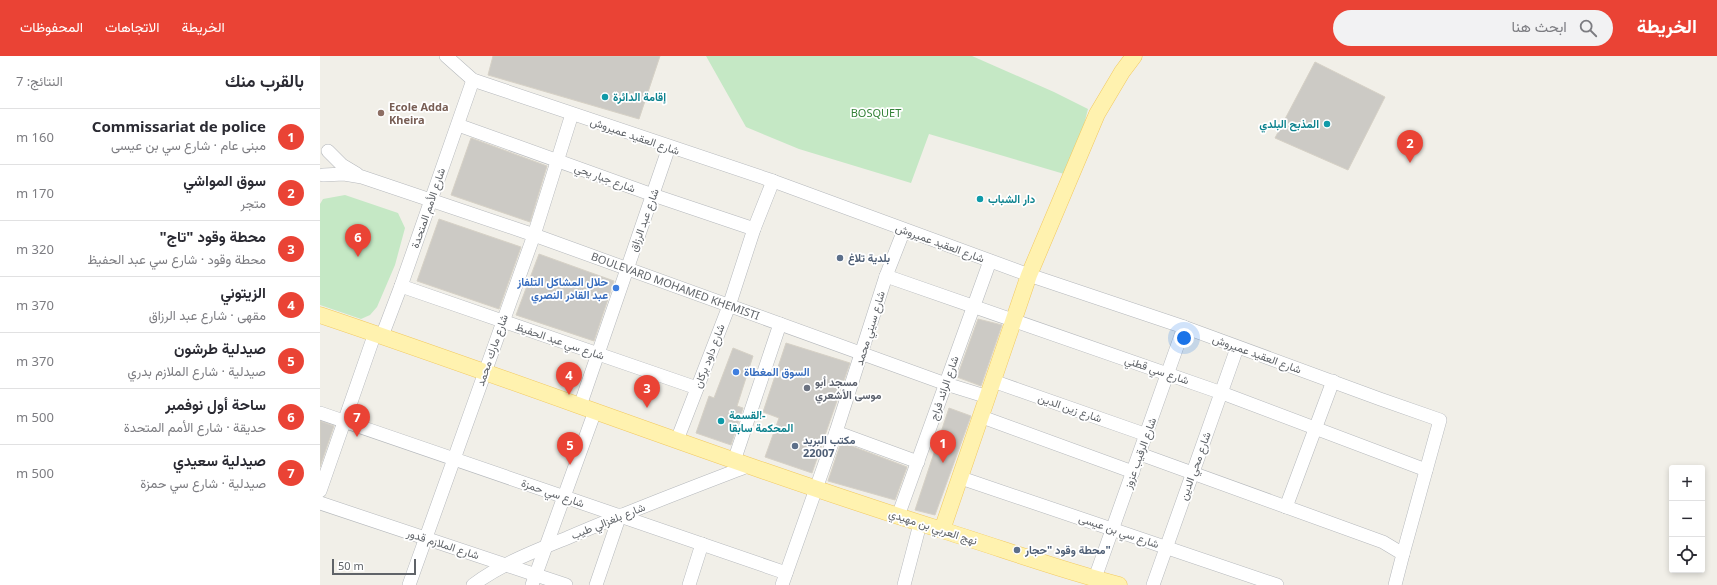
<!DOCTYPE html>
<html lang="ar">
<meta charset="utf-8">
<style>
body{margin:0;font-family:"Noto Sans",Vazirmatn,sans-serif;background:#f2f2f3;color:#2b2b33;direction:rtl}
.controls{position:absolute;right:12px;bottom:12px;display:grid;overflow:hidden;border-radius:4px;box-shadow:0 2px 6px #0003}
.controls button{width:36px;height:36px;display:grid;place-items:center;padding:0;border:0;border-bottom:1px solid #e1e1e2;background:#fff;color:#2b2b33;font:20px sans-serif}
.scale{position:absolute;left:12px;bottom:10px;width:84px;box-sizing:border-box;padding-left:4px;border:2px solid #5f6368;border-top:0;font-size:11px;line-height:14px;white-space:nowrap;color:#5f6368;-webkit-text-stroke:3px #fff;paint-order:stroke}
.you{position:absolute;left:864px;top:282px;width:14px;height:14px;margin:-10px;border:3px solid #fff;border-radius:50%;background:#1a73e8;box-shadow:0 0 0 6px #1a73e833}
.badge{display:grid;place-items:center;width:26px;height:26px;border-radius:50%;background:#ea4335;color:#fff;font-size:13px;font-weight:700}
.pin{position:absolute;translate:-50% -33px;filter:drop-shadow(0 1px 2px #0008)}
.pin::after{content:'';position:absolute;top:21px;width:14px;height:12px;background:inherit;clip-path:polygon(0 0,100% 0,50% 100%)}
.list{margin:0;padding:0;list-style:none}
h2{display:flex;justify-content:space-between;align-items:center;height:52px;margin:0;padding:0 16px;font-size:17px}
h2 small{font-size:13px;font-weight:400;color:#7c7c81}
.list li{display:grid;grid-template-columns:26px 1fr auto;gap:12px;align-items:center;box-sizing:border-box;height:56px;padding:0 16px;border-top:1px solid #e1e1e2}
.list b{display:block;font-size:15px;white-space:nowrap}
.list p{margin:0;font-size:13px;white-space:nowrap;color:#7c7c81}
.list em{font-size:13px;font-style:normal;color:#7c7c81}
.icon{flex:none;width:22px;height:22px;fill:none;stroke:currentColor;stroke-width:2;stroke-linecap:round;stroke-linejoin:round}
.map{position:relative;flex:none;width:1397px;height:529px;overflow:hidden;direction:ltr}
header{display:flex;align-items:center;gap:24px;box-sizing:border-box;height:56px;padding:0 20px;background:#ea4335;color:#fff}
header strong{font-size:19px}
nav{display:flex;gap:22px;margin-inline-start:auto;font-size:14px}
.search{width:280px;height:36px;background:#f2f2f3;display:flex;align-items:center;gap:10px;box-sizing:border-box;padding:0 14px;border-radius:22px;color:#7c7c81;font-size:15px}
main{display:flex}
aside{flex:1;background:#fff}
.map>svg:first-child{display:block}
.green{fill:#c5e8c5}
.building{fill:#cccac5;stroke:#d6d1c6}
.lines{fill:none;stroke-linecap:round;stroke-linejoin:round}
.minor-casing{stroke:#b5b8bc;stroke-width:14}
.major-casing{stroke:#f2c960;stroke-width:17}
.minor{stroke:#fff;stroke-width:13}
.major{stroke:#fff2af;stroke-width:16}
.culture-dot{fill:#0f9aa8;stroke:#fff;stroke-width:1.5}
.education-dot{fill:#8d6e63;stroke:#fff;stroke-width:1.5}
.service-dot{fill:#5c6f8a;stroke:#fff;stroke-width:1.5}
.shop-dot{fill:#3f7fe0;stroke:#fff;stroke-width:1.5}
.worship-dot{fill:#6b7280;stroke:#fff;stroke-width:1.5}
.labels{text-anchor:middle;stroke-width:3.5;stroke-linejoin:round;paint-order:stroke}
.culture-label{font-size:11px;font-weight:bold;fill:#0d838f;stroke:#fff;text-anchor:start}
.education-label{font-size:11px;font-weight:bold;fill:#785e54;stroke:#fff;text-anchor:start}
.park-label{font-size:11px;fill:#348238;stroke:#fff}
.street-label{font-size:11px;fill:#5f6368;stroke:#fff}
.service-label{font-size:11px;font-weight:bold;fill:#4e5e75;stroke:#fff;text-anchor:start}
.shop-label{font-size:11px;font-weight:bold;fill:#366cbe;stroke:#fff;text-anchor:end}
.worship-label{font-size:11px;font-weight:bold;fill:#5b616d;stroke:#fff;text-anchor:start}
</style>
<header>
<strong>الخريطة</strong>
<div class="search"><svg class="icon" aria-label="search" viewBox="0 0 24 24"><circle cx="10" cy="10" r="6"/><path d="M15 15l6 6"/></svg>ابحث هنا</div>
<nav><a>الخريطة</a><a>الاتجاهات</a><a>المحفوظات</a></nav>
</header>
<main>
<div class="map">
<svg width="1397" height="529" viewBox="0 0 1397 529">
<rect width="100%" height="100%" fill="#f1efe8"/>
<path class="green" d="M386,0h266l82,36 34,17 -17,67 -142,-42 -18,49 -112,-34 -53,-22z
M25,139l53,18 7,15 -10,37 -18,42 -7,8 -9,4 -41,-14v-101l3,-5z"/>
<path class="building" d="M173,0h167l-21,63 -151,-44z
M995,6l70,35 -37,73 -73,-32z
M151,82l76,28 -17,56 -79,-27z
M119,163l82,28 -22,62 -82,-28z
M219,198l75,27 -20,60 -78,-26z
M658,263l24,6 -21,61 -24,-9z
M466,287l64,20 -38,110 -47,-16 14,-39 -16,-6z
M413,292l20,8 -16,50 6,2 -12,37 -35,-12 13,-37 5,2z
M629,352l22,8 -36,99 -20,-5z
M0,365l14,5 -14,41z
M521,386l66,25 -12,33 -67,-19z"/>
<g class="lines">
<defs>
<g id="minor">
<path d="M126,0l27,24 300,101 256,94 155,52 196,72 60,21 -37,134"/>
<path d="M138,69l195,70 101,34"/>
<path d="M8,95l14,14 15,9"/>
<path id="s1" d="M3,119l21,-1 18,3 172,58 412,149 42,13"/>
<path d="M566,220l336,117 204,77"/>
<path d="M81,230l296,102"/>
<path d="M62,280l19,-50 72,-206"/>
<path d="M673,325l154,54"/>
<path d="M260,350l89,-259"/>
<path d="M0,357l466,160"/>
<path d="M662,361l151,55"/>
<path d="M516,376l82,30"/>
<path d="M357,384l52,-134 25,-77 19,-48"/>
<path d="M820,398l243,88 20,12 -8,31"/>
<path d="M414,405l46,-137"/>
<path d="M641,422l316,107"/>
<path d="M0,435l55,-158"/>
<path d="M0,447l246,82"/>
<path d="M966,451l47,-126"/>
<path d="M578,460l92,-255"/>
<path d="M775,522l89,-251"/>
<path d="M89,529l125,-350 38,-121"/>
<path d="M153,529c28,-21 62,-34 94,-47 60,-26 121,-49 181,-72"/>
<path d="M212,529l63,-174"/>
<path d="M276,529l24,-70"/>
<path d="M369,529l13,-41"/>
<path d="M462,529l54,-153 50,-156 18,-46"/>
<path d="M584,529l16,-61"/>
<path d="M833,529l84,-237"/>
</g>
<path id="major" d="M0,259c209,70 415,150 625,216 58,18 115,39 174,54
M622,474l87,-255 68,-161 25,-42 12,-16"/>
</defs>
<use href="#minor" class="minor-casing"/>
<use href="#major" class="major-casing"/>
<use href="#minor" class="minor"/>
<use href="#major" class="major"/>
</g>
<g class="culture-dot">
<circle cx="285" cy="41" r="4"/>
<circle cx="1007" cy="68" r="4"/>
<circle cx="660" cy="143" r="4"/>
<circle cx="401" cy="365" r="4"/>
</g>
<circle class="education-dot" cx="61" cy="57" r="4"/>
<g class="service-dot">
<circle cx="520" cy="202" r="4"/>
<circle cx="475" cy="390" r="4"/>
<circle cx="697" cy="494" r="4"/>
</g>
<g class="shop-dot">
<circle cx="296" cy="232" r="4"/>
<circle cx="416" cy="316" r="4"/>
</g>
<circle class="worship-dot" cx="487" cy="332" r="4"/>
<g class="labels">
<g class="culture-label">
<text x="293" y="45">إقامة الدائرة</text>
<text x="999" y="72" text-anchor="end">المذبح البلدي</text>
<text x="668" y="147">دار الشباب</text>
<text x="409" y="363">القسمة-<tspan x="409" dy="13">المحكمة سابقا</tspan></text>
</g>
<g class="education-label">
<text x="69" y="55">Ecole Adda<tspan x="69" dy="13">Kheira</tspan></text>
</g>
<g class="park-label">
<text x="556" y="61">BOSQUET</text>
</g>
<g class="street-label">
<text transform="translate(315 80) rotate(19)" y="4">شارع العقيد عميروش</text>
<text transform="translate(285 122) rotate(20)" y="4">شارع جبار يحي</text>
<text transform="translate(108 152) rotate(-71)" y="4">شارع الأمم المتحدة</text>
<text transform="translate(324 164) rotate(-70)" y="4">شارع عبد الرزاق</text>
<text transform="translate(620 187) rotate(20)" y="4">شارع العقيد عميروش</text>
<text dy="4" stroke="none"><textPath href="#s1" startOffset="371">BOULEVARD MOHAMED KHEMISTI</textPath></text>
<text transform="translate(550 272) rotate(-73)" y="4">شارع سيني محمد</text>
<text transform="translate(240 285) rotate(19)" y="4">شارع سي عبد الحفيظ</text>
<text transform="translate(172 294) rotate(-71)" y="4">شارع مارك محمد</text>
<text transform="translate(937 298) rotate(20)" y="4">شارع العقيد عميروش</text>
<text transform="translate(389 300) rotate(-69)" y="4">شارع داود بركان</text>
<text transform="translate(837 314) rotate(19)" y="4">شارع سي قطني</text>
<text transform="translate(624 332) rotate(-71)" y="4">شارع الرائد فراج</text>
<text transform="translate(750 352) rotate(19)" y="4">شارع زين الدين</text>
<text transform="translate(820 397) rotate(-70)" y="4">شارع الرقيب عزوز</text>
<text transform="translate(875 410) rotate(-70)" y="4">شارع محي الدين</text>
<text transform="translate(233 437) rotate(19)" y="4">شارع سي حمزة</text>
<text transform="translate(288 465) rotate(-22)" y="4">شارع بلغزالي طيب</text>
<text transform="translate(613 471) rotate(18)" y="4">نهج العربي بن مهيدي</text>
<text transform="translate(799 475) rotate(19)" y="4">شارع سي بن عيسى</text>
<text transform="translate(123 488) rotate(18)" y="4">شارع الملازم قدور</text>
</g>
<g class="service-label">
<text x="528" y="206">بلدية تلاغ</text>
<text x="483" y="388">مكتب البريد<tspan x="483" dy="13">22007</tspan></text>
<text x="705" y="498">محطة وقود "حجار"</text>
</g>
<g class="shop-label">
<text x="288" y="230">حلال المشاكل التلفاز<tspan x="288" dy="13">عبد القادر النصري</tspan></text>
<text x="424" y="320" text-anchor="start">السوق المغطاة</text>
</g>
<g class="worship-label">
<text x="495" y="330">مسجد أبو<tspan x="495" dy="13">موسى الأشعري</tspan></text>
</g>
</g>
</svg>
<div class="controls">
<button>+</button>
<button>−</button>
<button><svg class="icon" aria-label="locate" viewBox="0 0 24 24"><circle cx="12" cy="12" r="6"/><path d="M12 2v4M12 18v4M2 12h4M18 12h4"/></svg></button>
</div>
<div class="scale">50 m</div>
<div class="you"></div>
<div class="pin badge" style="left:623px;top:407px">1</div>
<div class="pin badge" style="left:1090px;top:107px">2</div>
<div class="pin badge" style="left:327px;top:352px">3</div>
<div class="pin badge" style="left:249px;top:339px">4</div>
<div class="pin badge" style="left:250px;top:409px">5</div>
<div class="pin badge" style="left:38px;top:201px">6</div>
<div class="pin badge" style="left:37px;top:381px">7</div>
</div>
<aside>
<h2>بالقرب منك<small>النتائج: 7</small></h2>
<ul class="list">
<li><span class="badge">1</span><div><b>Commissariat de police</b><p>مبنى عام · شارع سي بن عيسى</p></div><em>160 m</em></li>
<li><span class="badge">2</span><div><b>سوق المواشي</b><p>متجر</p></div><em>170 m</em></li>
<li><span class="badge">3</span><div><b>محطة وقود &quot;تاج&quot;</b><p>محطة وقود · شارع سي عبد الحفيظ</p></div><em>320 m</em></li>
<li><span class="badge">4</span><div><b>الزيتوني</b><p>مقهى · شارع عبد الرزاق</p></div><em>370 m</em></li>
<li><span class="badge">5</span><div><b>صيدلية طرشون</b><p>صيدلية · شارع الملازم بدري</p></div><em>370 m</em></li>
<li><span class="badge">6</span><div><b>ساحة أول نوفمبر</b><p>حديقة · شارع الأمم المتحدة</p></div><em>500 m</em></li>
<li><span class="badge">7</span><div><b>صيدلية سعيدي</b><p>صيدلية · شارع سي حمزة</p></div><em>500 m</em></li>
</ul>
</aside>
</main>
